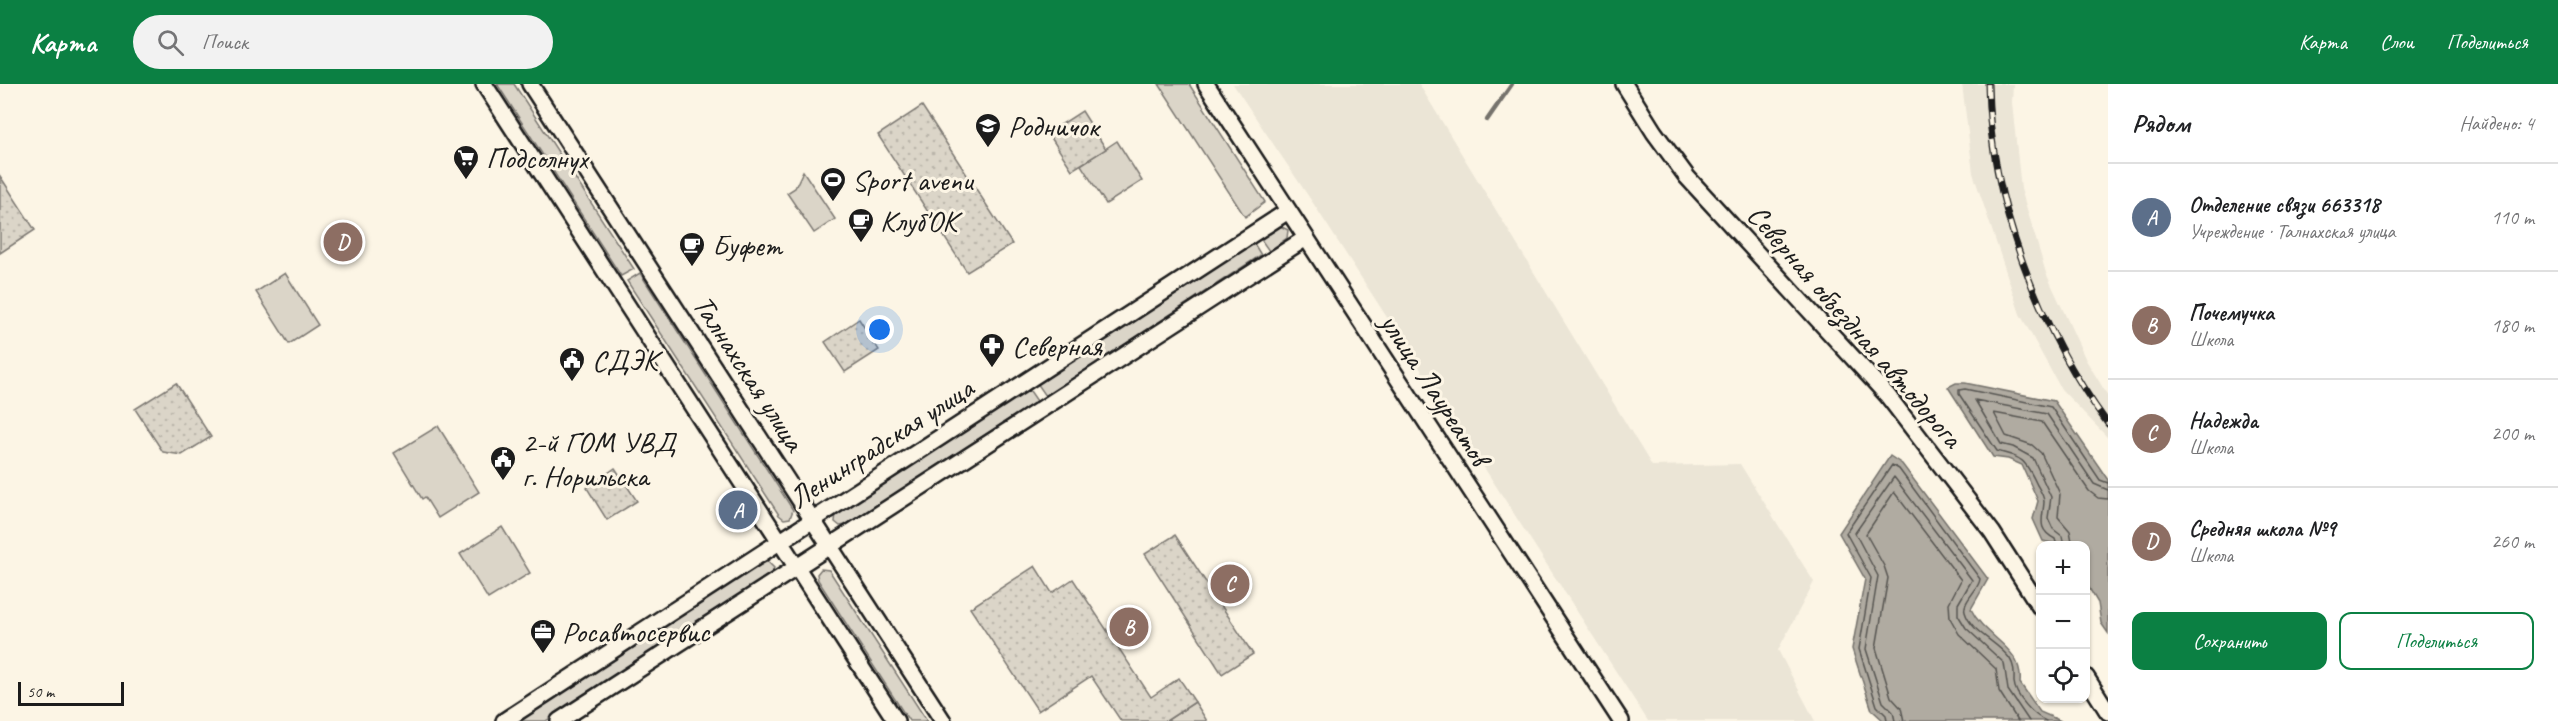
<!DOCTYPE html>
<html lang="ru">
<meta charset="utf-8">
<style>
body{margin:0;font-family:Caveat,sans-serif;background:#f2f2f2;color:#202124}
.controls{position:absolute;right:18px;bottom:18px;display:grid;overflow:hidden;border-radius:12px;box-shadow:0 2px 4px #0004}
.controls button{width:54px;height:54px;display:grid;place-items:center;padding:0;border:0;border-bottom:2px solid #e0e0e0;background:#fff;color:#202124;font:30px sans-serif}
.scale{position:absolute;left:18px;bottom:15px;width:106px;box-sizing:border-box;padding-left:6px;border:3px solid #1c1c1c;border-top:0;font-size:16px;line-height:21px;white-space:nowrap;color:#1c1c1c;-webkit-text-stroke:4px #fcf5e5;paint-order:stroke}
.you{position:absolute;left:880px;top:246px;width:21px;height:21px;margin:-15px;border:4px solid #fff;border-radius:50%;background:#1a73e8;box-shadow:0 0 0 9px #1a73e833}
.badge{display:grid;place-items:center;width:39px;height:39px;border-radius:50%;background:#0b8043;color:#fff;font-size:20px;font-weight:700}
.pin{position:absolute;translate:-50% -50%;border:3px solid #fff;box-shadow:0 2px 6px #0006}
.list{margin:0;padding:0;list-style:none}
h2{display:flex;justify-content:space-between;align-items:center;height:78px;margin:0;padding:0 24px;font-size:26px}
h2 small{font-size:20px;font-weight:400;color:#757577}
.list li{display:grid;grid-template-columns:39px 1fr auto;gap:18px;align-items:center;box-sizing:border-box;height:108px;padding:0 24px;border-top:2px solid #e0e0e0}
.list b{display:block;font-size:22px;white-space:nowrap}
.list p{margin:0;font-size:20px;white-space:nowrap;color:#757577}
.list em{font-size:20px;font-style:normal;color:#757577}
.actions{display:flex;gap:12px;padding:18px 24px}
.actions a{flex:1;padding:14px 0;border:2px solid #0b8043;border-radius:12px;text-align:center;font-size:21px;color:#0b8043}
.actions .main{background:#0b8043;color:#fff}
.icon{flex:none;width:33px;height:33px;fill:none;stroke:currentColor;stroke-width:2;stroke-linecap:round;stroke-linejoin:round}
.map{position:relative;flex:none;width:2108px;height:637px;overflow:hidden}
header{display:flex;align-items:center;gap:36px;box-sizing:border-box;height:84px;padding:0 30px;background:#0b8043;color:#fff}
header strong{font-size:28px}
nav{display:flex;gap:33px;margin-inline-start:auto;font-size:21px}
.search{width:420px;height:54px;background:#f2f2f2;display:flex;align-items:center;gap:15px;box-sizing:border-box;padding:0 21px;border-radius:33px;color:#757577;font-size:22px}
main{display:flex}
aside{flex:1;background:#fff}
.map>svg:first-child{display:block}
.built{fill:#ebe5d6}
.grass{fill:#dbd5c8;stroke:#7c7872;stroke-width:1.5}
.park{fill:url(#park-dots);stroke:#7c7872;stroke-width:1.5}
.water{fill:#b0aba1;stroke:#75726c;stroke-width:1.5}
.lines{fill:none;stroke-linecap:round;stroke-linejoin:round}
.shore{stroke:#575551;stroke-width:1.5}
.stream{stroke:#75726c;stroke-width:4.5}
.tertiary-casing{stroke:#1c1c1c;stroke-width:20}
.tertiary{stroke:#fcf5e5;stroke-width:15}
.rail-casing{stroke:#1c1c1c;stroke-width:7}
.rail{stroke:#fcf5e5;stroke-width:4.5;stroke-dasharray:14;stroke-linecap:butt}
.labels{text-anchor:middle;stroke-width:6;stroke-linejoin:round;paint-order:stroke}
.poi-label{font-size:30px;fill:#1c1c1c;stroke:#fcf5e5;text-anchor:start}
.street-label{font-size:30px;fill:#1c1c1c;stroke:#fcf5e5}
</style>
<header>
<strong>Карта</strong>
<div class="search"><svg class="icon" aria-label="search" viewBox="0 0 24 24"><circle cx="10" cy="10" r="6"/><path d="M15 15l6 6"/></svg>Поиск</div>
<nav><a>Карта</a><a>Слои</a><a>Поделиться</a></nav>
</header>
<main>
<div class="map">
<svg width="2108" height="637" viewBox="0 0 2108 637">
<defs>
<pattern id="park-dots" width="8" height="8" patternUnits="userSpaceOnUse" patternTransform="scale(1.5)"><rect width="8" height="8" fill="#dbd5c8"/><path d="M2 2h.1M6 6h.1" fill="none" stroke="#bbb6ab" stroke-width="1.8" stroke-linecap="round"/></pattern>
</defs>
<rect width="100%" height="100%" fill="#fcf5e5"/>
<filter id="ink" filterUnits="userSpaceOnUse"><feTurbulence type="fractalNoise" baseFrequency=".0167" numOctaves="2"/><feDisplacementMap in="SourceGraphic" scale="12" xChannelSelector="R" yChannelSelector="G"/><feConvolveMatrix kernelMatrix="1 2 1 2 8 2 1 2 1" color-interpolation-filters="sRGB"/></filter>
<g filter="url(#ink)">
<path class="built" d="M1233,0h186l233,382 88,-2 74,118 -36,68 37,71h-167l-335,-518z
M1962,0h51l-1,19 9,86 25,84 40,87 22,36v42l-47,-49 -41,-75 -47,-141z"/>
<path class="grass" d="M497,0h17l120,185 -13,7z
M1159,0h30l76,118 -20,15z
M1117,57l25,40 -36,23 -25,-39z
M803,87l32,48 -21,14 -27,-40 8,-5z
M1280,142l8,4 -1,8 -18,13 -9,-13z
M1253,158l8,13 -215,141 -9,-13z
M285,189l33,52 -29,19 -33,-52z
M640,189l153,237 -3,8 -6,1 -5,-4 -152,-234z
M1028,304l9,13 -191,124 -6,1 -5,-4 1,-9z
M438,342l41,66 -41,26 -13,-21 -3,2 -28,-46z
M502,443l28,46 -42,26 -28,-45z
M768,478l6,6 -4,8 -224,145h-29l245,-158z
M821,485l8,1 98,151h-18l-91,-141 -1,-6z
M1195,618l12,19h-41z"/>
<path class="park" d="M922,22l90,138 -45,28 -89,-137z
M1082,27l24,38 -34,21 -24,-37z
M0,92l35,54 -35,23z
M859,235l20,31 -34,22 -20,-30z
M176,299l35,54 -29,18 -19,-3 -28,-43z
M615,384l22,33 -30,19 -20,-32z
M1175,451l78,119 -31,20 -77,-120z
M1035,482l17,27 21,-14 78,118 28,-19 16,24 -29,19h-45l-30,-45 -53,35 -68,-103z"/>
<path class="water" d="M1956,299h9l89,18 54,79v153l-7,-10 -3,-20 -12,-20v-37l-26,-1 -17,-4 -10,-22 5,-18 -16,-36 -14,-6 -15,-2 -45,-70z
M1890,372l12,8 86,115 -17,30c13,29 53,38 49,74l20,29 21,9h-177l-12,-11 -20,-61 13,-70 -26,-46z"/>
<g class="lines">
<path class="shore" d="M2057,462l-2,-7c-19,-10 -12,-20 -11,-37 0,-6 -4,-12 -7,-17 -12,-26 -14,-27 -40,-34l-38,-57v-4l6,-1 86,18 49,73 8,3
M2064,462l-2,-10 -9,-7 -5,-11 3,-21 -18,-39 -20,-11 -12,-3 -26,-44 72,14 47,70 14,6
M2073,462l-3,-15 -12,-14 2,-23 -19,-41 -9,-8 -26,-9 -12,-23 48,9 47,69 9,7 10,1
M1887,637l-1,-6 -9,-9 -18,-57 12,-71 -25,-45 46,-68 7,4 81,110c-1,11 -18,22 -15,33 6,21 34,30 45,47 5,8 4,15 4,23 1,14 20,34 32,39
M1895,637l-2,-9 -10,-10 -17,-53 12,-73 -23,-43 39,-56 78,103 -14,24v11l8,13 38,35 4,27 21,31
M1904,637l-3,-13 -10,-11 -15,-49 12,-70 -4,-12 -18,-32 28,-42 67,88 -12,23 1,15 9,16 37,35 3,22 19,30"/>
<path class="stream" d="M1487,36l25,-36"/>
<defs>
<path id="tertiary" d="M484,0l412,637
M530,0l413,637
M1206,0l415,637
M1624,0l30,48 33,45 200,218 105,137 48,75
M2086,593l22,35
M504,637l784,-510
M559,637l747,-483"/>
</defs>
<use href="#tertiary" class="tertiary-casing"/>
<use href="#tertiary" class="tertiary"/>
<defs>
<path id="rail" d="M1988,0c2,117 51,246 120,340"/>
</defs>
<use href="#rail" class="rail-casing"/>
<use href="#rail" class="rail"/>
</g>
</g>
<defs>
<symbol id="school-pin" viewBox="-11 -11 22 30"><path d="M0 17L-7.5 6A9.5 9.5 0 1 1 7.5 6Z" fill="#1c1c1c" stroke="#fcf5e5"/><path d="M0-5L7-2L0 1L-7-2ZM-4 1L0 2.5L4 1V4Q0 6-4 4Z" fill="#fff"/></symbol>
<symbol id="supermarket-pin" viewBox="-11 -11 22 30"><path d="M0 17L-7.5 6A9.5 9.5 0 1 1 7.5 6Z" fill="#1c1c1c" stroke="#fcf5e5"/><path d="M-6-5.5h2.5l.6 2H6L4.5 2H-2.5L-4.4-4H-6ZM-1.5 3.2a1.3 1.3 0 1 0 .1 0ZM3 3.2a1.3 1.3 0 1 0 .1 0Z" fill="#fff"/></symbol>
<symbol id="stadium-pin" viewBox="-11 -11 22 30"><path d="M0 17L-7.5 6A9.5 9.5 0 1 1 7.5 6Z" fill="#1c1c1c" stroke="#fcf5e5"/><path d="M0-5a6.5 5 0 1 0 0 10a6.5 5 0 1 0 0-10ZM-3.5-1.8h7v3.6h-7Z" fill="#fff"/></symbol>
<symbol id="cafe-pin" viewBox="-11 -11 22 30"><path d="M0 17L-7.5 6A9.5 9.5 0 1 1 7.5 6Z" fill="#1c1c1c" stroke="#fcf5e5"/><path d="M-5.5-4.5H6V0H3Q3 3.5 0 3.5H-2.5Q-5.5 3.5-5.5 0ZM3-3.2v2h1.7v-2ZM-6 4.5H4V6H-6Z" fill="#fff"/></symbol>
<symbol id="pharmacy-pin" viewBox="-11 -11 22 30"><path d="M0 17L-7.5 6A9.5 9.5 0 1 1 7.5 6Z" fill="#1c1c1c" stroke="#fcf5e5"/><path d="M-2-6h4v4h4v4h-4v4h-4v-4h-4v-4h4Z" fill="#fff"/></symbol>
<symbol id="civic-pin" viewBox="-11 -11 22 30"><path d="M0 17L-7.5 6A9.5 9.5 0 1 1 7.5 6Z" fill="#1c1c1c" stroke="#fcf5e5"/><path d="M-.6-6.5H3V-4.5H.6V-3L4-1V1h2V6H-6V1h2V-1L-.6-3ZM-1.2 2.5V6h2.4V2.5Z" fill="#fff"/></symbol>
<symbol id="office-pin" viewBox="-11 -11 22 30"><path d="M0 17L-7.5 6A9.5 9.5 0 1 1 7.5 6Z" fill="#1c1c1c" stroke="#fcf5e5"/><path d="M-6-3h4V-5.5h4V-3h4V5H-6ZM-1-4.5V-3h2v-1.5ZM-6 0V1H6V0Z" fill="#fff"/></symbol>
</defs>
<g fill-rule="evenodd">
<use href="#school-pin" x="973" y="27" width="30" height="40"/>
<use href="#supermarket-pin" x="451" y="59" width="30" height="40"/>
<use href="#stadium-pin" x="818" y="81" width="30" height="40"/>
<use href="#cafe-pin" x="846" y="122" width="30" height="40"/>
<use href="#cafe-pin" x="677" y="146" width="30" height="40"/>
<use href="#pharmacy-pin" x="977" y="247" width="30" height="40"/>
<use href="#civic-pin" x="557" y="261" width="30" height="40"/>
<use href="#civic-pin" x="488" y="360" width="30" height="40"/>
<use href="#office-pin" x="528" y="533" width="30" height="40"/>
</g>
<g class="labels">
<g class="poi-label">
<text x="1008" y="52">Родничок</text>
<text x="486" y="84">Подсолнух</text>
<text x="852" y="106">Sport avenu</text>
<text x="880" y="147">Клуб'ОК</text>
<text x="712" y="171">Буфет</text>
<text x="1012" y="272">Северная</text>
<text x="592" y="286">СДЭК</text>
<text x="522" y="368">2-й ГОМ УВД<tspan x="522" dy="34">г. Норильска</tspan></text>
<text x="562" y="558">Росавтосервис</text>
</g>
<g class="street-label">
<text transform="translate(1855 242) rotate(49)" y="10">Северная объездная автодорога</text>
<text transform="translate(749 289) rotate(57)" y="10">Талнахская улица</text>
<text transform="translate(1435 305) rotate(57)" y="10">улица Лауреатов</text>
<text transform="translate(881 359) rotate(-33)" y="10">Ленинградская улица</text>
</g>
</g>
</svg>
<div class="controls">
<button>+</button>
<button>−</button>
<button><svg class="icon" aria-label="locate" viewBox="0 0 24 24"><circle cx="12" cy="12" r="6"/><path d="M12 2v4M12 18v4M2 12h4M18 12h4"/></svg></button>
</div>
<div class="scale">50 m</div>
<div class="you"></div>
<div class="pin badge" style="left:738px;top:426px;background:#5c6f8a">A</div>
<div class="pin badge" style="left:1129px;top:543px;background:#8d6e63">B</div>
<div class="pin badge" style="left:1230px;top:500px;background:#8d6e63">C</div>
<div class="pin badge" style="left:343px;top:158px;background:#8d6e63">D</div>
</div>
<aside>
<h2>Рядом<small>Найдено: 4</small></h2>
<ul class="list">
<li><span class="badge" style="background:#5c6f8a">A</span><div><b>Отделение связи 663318</b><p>Учреждение · Талнахская улица</p></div><em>110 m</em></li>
<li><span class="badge" style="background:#8d6e63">B</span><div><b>Почемучка</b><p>Школа</p></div><em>180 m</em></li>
<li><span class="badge" style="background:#8d6e63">C</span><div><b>Надежда</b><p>Школа</p></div><em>200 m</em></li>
<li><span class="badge" style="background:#8d6e63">D</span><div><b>Средняя школа №9</b><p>Школа</p></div><em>260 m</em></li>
</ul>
<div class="actions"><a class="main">Сохранить</a><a>Поделиться</a></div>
</aside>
</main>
